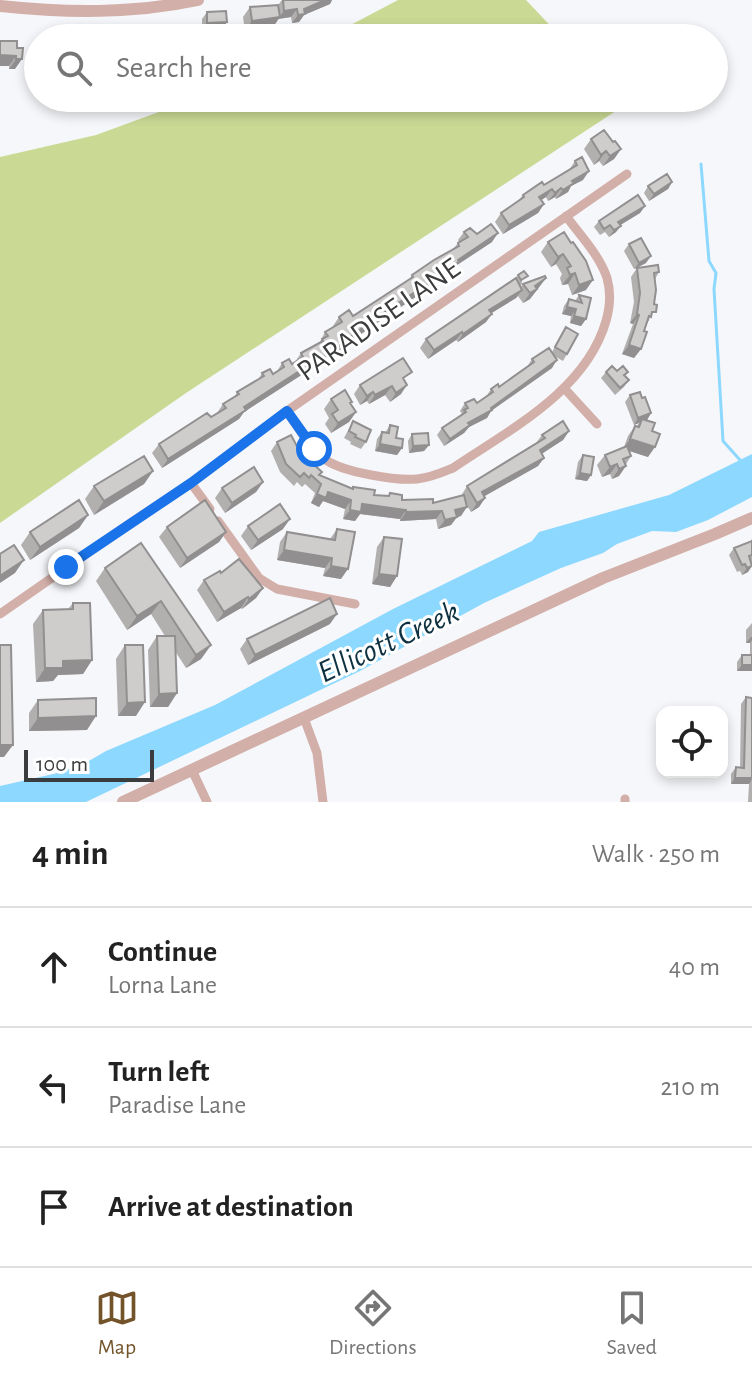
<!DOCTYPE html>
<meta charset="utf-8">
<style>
body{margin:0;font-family:"Alegreya Sans",sans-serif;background:#f6f6f6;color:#222}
.controls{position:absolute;right:24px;bottom:24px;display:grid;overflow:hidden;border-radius:16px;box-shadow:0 4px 12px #0003}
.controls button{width:72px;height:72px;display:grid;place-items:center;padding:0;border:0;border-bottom:2px solid #e0e0e0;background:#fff;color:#222;font:40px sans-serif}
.scale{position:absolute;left:24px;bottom:20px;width:130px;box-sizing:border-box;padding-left:8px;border:4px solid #3b3c3d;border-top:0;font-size:22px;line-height:28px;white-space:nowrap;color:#3b3c3d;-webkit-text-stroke:6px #fff;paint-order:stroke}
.stop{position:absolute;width:24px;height:24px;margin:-18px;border:6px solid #1a73e8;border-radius:50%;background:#fff}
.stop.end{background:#1a73e8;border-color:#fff;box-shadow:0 2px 8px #0008}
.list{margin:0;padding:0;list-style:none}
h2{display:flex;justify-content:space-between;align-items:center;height:104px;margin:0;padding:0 32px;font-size:34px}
h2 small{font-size:26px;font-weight:400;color:#767676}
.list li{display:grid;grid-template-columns:52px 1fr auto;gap:24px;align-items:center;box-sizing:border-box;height:120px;padding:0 32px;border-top:2px solid #e0e0e0}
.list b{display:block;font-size:30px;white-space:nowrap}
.list p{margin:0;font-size:26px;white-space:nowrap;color:#767676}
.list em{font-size:26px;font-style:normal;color:#767676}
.icon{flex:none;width:44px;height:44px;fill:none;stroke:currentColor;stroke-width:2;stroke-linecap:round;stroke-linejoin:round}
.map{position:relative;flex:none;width:752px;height:802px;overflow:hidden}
.search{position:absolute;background:#fff;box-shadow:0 4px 12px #0003;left:24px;right:24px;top:24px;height:88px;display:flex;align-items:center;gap:20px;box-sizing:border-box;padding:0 28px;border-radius:44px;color:#767676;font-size:30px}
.sheet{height:464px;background:#fff}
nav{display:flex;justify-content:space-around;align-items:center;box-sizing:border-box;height:112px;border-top:2px solid #e0e0e0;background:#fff;font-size:22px;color:#767676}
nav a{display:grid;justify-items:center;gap:4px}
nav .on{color:#735329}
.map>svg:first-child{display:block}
.green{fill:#cada95}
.water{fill:#8dd8ff}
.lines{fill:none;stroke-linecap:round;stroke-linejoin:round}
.stream{stroke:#8dd8ff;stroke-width:3}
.minor{stroke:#d2afa9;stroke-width:9}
.tertiary{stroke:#d2afa9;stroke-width:12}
.wall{fill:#b2afaf}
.shaded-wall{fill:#918f8f}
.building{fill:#cfcccc;stroke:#918f8f;stroke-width:2}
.route{stroke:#1a73e8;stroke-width:10}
.labels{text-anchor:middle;stroke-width:6;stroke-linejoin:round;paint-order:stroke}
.street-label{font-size:30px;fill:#3b3c3d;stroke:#fff}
.water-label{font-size:32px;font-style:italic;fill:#0e3141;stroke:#fff}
</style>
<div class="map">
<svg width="752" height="802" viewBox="0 0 752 802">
<rect width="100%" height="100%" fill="#f6f7fa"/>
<path class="green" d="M398,0h128l36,38h-236z
M197,98h421l7,7 -439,288 -186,130v-366l96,-22z"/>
<path class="water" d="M752,454v43l-44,23 -32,12 -24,-1 -35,13 -14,9 -42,15 -77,35 -124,68 -274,131h-86v-16l62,-14 25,-10 19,-11 109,-46 178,-96 139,-68 7,-9 130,-37z"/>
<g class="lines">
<path class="stream" d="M701,164l8,97 7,12 -2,16 9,152 17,19"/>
<path class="minor" d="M564,388l33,36
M287,411c11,16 22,37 39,49 17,12 70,21 91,19 13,-1 24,-6 36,-11 56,-38 133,-77 153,-147 4,-14 5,-29 1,-43 -7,-22 -27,-43 -41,-62
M191,483l19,26
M218,521l41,57 18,11 78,15
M0,614l132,-92 59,-39 96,-72 340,-237
M304,718l13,35 6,49
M192,770l15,32
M625,802v-3"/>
<path class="tertiary" d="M0,6c67,7 132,8 198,-6
M123,802l480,-224 112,-44 37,-16"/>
</g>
<path class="wall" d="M282,0h50l-2,4 -26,11 -5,7 -7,1 -1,-6 -13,2 -5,8 -28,4 -2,-14 7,-10 28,-2z
M207,12l20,10 -5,7 -20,1v-11z
M17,41l-2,28h-6v-3z
M38,46v22h-3v-18z
M591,139l22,3 8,7 -7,10 -11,7 -4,-5 -5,4 -10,-16z
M575,161l8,19 -12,6 -3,6 -12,7 -1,-2 -7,4 -2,-4 -5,3 3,4 -6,9 -35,21 -8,-12 6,-9 17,-12 5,-6 21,-10 25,-15z
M672,182l-4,7 -19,12 -5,-8 4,-7z
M645,206l-5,7 -20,12 -4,7 -7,5 -4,-5 -5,3 -6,-8 5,-6z
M464,232l13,2 15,8 -35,23 -4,6 -18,10 -3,5 -46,30 -41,29 -3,4 -20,12 -3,4 -21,12 -54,35 -5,7 -77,49 -10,-15 7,-9 52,-27 6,-4 6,-9 11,-6 3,-6 21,-12 4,-7 11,1 3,-1 6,-10 10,1 3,-2 6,-9 18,-9 6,-12 9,-5 -1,-1 6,-9 14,-1 56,-36 3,-5 41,-26 6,-7 -1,-2z
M564,232l22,58 -14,5 -4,-11 -6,1 -2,-7 2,-4 -6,-10 -5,3 -10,-15 7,-10z
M629,244l17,19 -9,5 22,4 -4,7 -6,42h-1l-4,10 -3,18 -7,9 -12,-4 11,-30 -3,-1 4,-21 -3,-25 6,-9 -3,1 -10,-18z
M524,271l-3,16 2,-3 23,-6 -16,21 -7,4 -5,-7 -2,2 -24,15 -6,9 -28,20 -2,-2 -28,19 -8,-11 6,-9 89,-61z
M579,295l12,3 -5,21 -5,7 -11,-3 1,-7 -9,-2 2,-8 5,-7 6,2z
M566,327l1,27 -4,7 -9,-5 -2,12 -61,43 -4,7 -18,9 -5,6 -20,13 -7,-11 5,-7 18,-12 2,-2 -2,-3 5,-8h12l9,-6 5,-8 8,-2 28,-20 5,-8 20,-7z
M606,372h22l-3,4 4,4 -5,7 -9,8 -14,-17z
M406,381l-5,13 -11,8 -5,-7 -16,9 -2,-3 -7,4 -6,-11 6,-9z
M630,395l12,3 9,15 -4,7 5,11 -4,26 -18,-6 1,5 -12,20 -7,3 -2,-5 -8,3 -5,-12 8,-10 19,-8 4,-11 7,-10h2l2,-3 -5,2 -9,-23z
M331,399l20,5 5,8 -7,10 -18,11 -6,-9 4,-6 -5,-9z
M353,421l13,21 -5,7 -11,-5 1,-2 -7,-4z
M390,425l12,23 -5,7 -22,-4 2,-12 5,-7 3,1z
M569,431l-6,9 -21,13 2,5 -6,8 -54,30 1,2 -6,9 -8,5 -5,-8 -5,12 -4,1 -6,8 -13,4 -2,-10 -36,2v-2l-40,-5 -5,7 -12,-2 2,-10 -22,-8 -4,6 -8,-4 4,-10 -10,-9 -3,3 -5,-5 -3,4 -14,-14 -9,-21 6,-9 23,10 19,23 33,13 22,7 14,1 2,-3 12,7 31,3 28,-7 6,-10 69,-43 6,-8z
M412,434l17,11 -5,6 -15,2 -1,-12z
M583,455l8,20 -4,6 -12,-2 3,-17z
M153,471l-9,13 -50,31 -9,-16 9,-13z
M263,482l-7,10 -31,21 -10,-15 7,-10z
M88,515l-9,13 -49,32 -9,-15 9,-13z
M248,526l35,3 -32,21 -10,-14z
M167,527l59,5 -7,10 -39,26 -21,-31z
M337,529l4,50 -18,-3 2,-8 -48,-8 3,-18 7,-10 43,7z
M384,537l13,39 -7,11 -18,-3 5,-37z
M752,539v22l-4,11 -6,3 -2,-4 -3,1 -8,-17 5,-7 16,-6z
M141,543l70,102 -10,14 -15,9 -11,-17 2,42 -9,14h-18l-2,-57 9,-14h8l-14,-22 -24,16 -31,-49 9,-13z
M221,573l42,15 -7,10 -14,11 -1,-1 -24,14 -20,-32 7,-10z
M73,603l19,57 -9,14 -25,1 -5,6 -17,1 -3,-58 10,-14 25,-1z
M752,623v48h-15v-9l5,-7h8v-12h-4v-13z
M330,624l-82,41 -8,-16 7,-10z
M125,645l11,71h-18l-2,-57z
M746,697l6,1v104h-4l1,-18h-18v-10l5,-7 4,1 1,-64z
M38,700l49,30 -58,1v-18z"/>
<path class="shaded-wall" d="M325,0h7l-2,4 -26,11 -5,7 -7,1 6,-8 6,-6z
M297,9l-6,8 -13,2 6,-8z
M280,17l-7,10 -28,4 7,-10z
M227,22l-5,7 -20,1 5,-7z
M0,55l16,1 -7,10h-9z
M16,59h6l-7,10h-6z
M621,149l-7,10 -11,7 7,-10z
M606,151l-7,10 -5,4 7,-10z
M589,171l-6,9 -12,6 -3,6 -12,7 7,-9 9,-9z
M672,182l-4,7 -19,12 5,-7z
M561,188l-6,9 -7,4 7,-8z
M552,189l-6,8 -13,9 6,-9z
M544,204l-6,9 -35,21 6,-9z
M645,206l-5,7 -26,16 4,-7z
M621,226l-5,6 -7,5 5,-7z
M498,233l-6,9 -35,23 -4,6 -18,10 -3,5 -87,59 -3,4 -98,63 -5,7 -77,49 6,-9 76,-52 81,-53 133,-94z
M563,254l-7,10 -5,3 7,-10z
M651,256l-5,7 -12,6 5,-6z
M575,273l-7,11 -6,1 8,-10z
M546,278l-16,21 -7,4 12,-17z
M593,280l-7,10 -14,5 7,-10z
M522,290l-6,8 -33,20 6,-8z
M567,307l9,2 -5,7 -9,-2z
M492,314l-6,8 -28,20 5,-8z
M637,314l2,1 -6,9 -3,-1z
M574,316l12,3 -5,7 -11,-3z
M462,332l-6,8 -28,19 6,-9z
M629,345l12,4 -7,9 -12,-4z
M557,360l-5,8 -61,43 -4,7 -18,9 -5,6 -20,13 6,-7 18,-16z
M407,385l-6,9 -11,8 6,-9z
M392,386l-7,9 -16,9 6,-9z
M373,392l-6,9 -7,4 7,-9z
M356,412l-7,10 -18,11 7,-10z
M651,413l-4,7 -5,-1 -3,4 -5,2 4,-7z
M569,431l-6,9 -29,19 6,-9z
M630,439l25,8 -7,10 -25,-8z
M380,444l22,4 -5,7 -22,-4z
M429,445l-5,6 -15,2 4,-7z
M544,458l-6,8 -62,35 6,-9z
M617,464l-7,10 -8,3 8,-10z
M626,466l-7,10 -7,3 7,-10z
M153,471l-9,13 -50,31 10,-14z
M580,473l11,2 -4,6 -12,-2z
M263,482l-7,10 -31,21 7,-10z
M328,492l23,8 -6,9 -22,-8 -4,6 -8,-4 6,-9z
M485,498l-6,9 -8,5 6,-9z
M362,504l44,6 -6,9 -40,-5 -5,7 -12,-2 7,-9z
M467,507l-6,9 -4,1 -6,8 -13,4 7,-9 10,-10z
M442,511l-6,8 -36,2 6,-9z
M88,515l-9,13 -49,32 10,-13z
M290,519l-7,10 -32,21 7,-10z
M226,532l-7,10 -39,26 7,-10z
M284,550l48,8 -7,10 -48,-8z
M24,560l-9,13 -15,10v-7z
M331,566l17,3 -7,10 -18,-3z
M752,566l-4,6 -6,3 5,-7z
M379,574l18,2 -7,11 -18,-3z
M263,588l-7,10 -14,11 7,-10z
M248,597l-7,11 -24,14 7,-10z
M161,601l-10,13 -24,16 10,-14z
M337,614l-7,10 -82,41 7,-10z
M751,637h1v3l-2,3h-4z
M211,645l-10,14 -15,9 10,-13z
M92,660l-9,14 -25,1 -5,6 -17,1 9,-14 18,-7z
M742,665h10v6h-15z
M177,693l-9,14h-18l9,-13z
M145,702l-9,14h-18l9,-13z
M96,716l-9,14 -58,1 9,-13z
M0,745h13l-9,12h-4z
M735,778h17v1l-3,5h-18z"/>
<path class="building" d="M283,0h42l-21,9 1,5 -7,1 -1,-6 -13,2z
M278,5l2,12 -28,4 -2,-14z
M226,11l1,11 -20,1v-11z
M0,41h17v7h6l-1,11h-6v-3l-16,-1z
M604,130l9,12 2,-1 6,8 -11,7 -4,-5 -5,4 -10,-16z
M582,157l7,14 -17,10 2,2 -11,7 -2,-2 -6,5 -3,-4 -13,8 5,7 -35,21 -8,-12 23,-16 -1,-2 19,-13 2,3 33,-20 -2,-4z
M667,174l5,8 -18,12 -6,-8z
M638,195l7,11 -27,16 3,4 -7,4 -4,-5 -6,4 -5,-8z
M491,224l7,9 -40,27 1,2 -22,13 1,2 -46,30 -45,32 1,1 -23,14 1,2 -22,12 -60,39 2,3 -78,49 -9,-15 48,-31 4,4 15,-9 -3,-4 16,-10 -2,-2 27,-16 -2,-3 8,-4 3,5 11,-7 -2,-4 7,-4 3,5 11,-7 -2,-4 22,-12 -1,-2 6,-3 -3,-4 17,-10 -3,-5 10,-7 4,6 60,-39 -1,-2 22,-15 25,-14 -1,-3 10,-6 -4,-5 6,-4 7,6z
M564,232l7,11 2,-1 13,19 7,19 -14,5 -4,-12 -5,2 -3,-7 4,-2 -8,-12 -5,3 -10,-15z
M641,238l10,18 -12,7 -10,-19z
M658,265l1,7 -5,1 2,17 -2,14 3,1 -1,7h-4l-1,5 -2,-1 -5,15 3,1 -6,17 -12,-4 10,-30 -2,-1 3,-21 -3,-25z
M524,271l4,5 -7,4 -3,-5z
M545,276l1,2 -11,8 2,3 -7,4 -7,-9z
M516,278l6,12 -33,20 3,4 -29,20 -1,-2 -28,18 -8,-11z
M579,295l12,3 -5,21 -12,-3 2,-7 -9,-2 2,-8 13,4z
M566,327l12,7 -11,20 -12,-7z
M549,348l8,12 -66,48 1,2 -24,13 2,2 -20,14 -8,-11 24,-16 -2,-2 4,-2 -3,-5 9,-4 3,4 16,-11 -2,-3 7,-5 1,3 35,-25 -2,-3z
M403,358l9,14 -9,6 4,7 -11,8 -4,-7 -17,9 -2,-3 -6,4 -7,-11z
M612,366l5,5 6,-5 5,6 -4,3 5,5 -9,8 -14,-16z
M345,390l7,12 -2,1 6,9 -18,11 -6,-9 6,-4 -7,-11z
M640,392l2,6 3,-1 6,16 -13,5 -8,-23z
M642,419l13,4 -3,8 8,3 -5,13 -25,-8 5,-13 4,1z
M353,421l18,9 -5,12 -11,-5 1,-2 -7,-4z
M563,421l6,10 -29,19 4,8 -62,34 3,6 -8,5 -10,-17 78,-48 -3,-3z
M390,425l8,2 -2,11 7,1 -1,9 -22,-4 2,-12 7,1z
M428,433l1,12 -16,1 -1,-12z
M291,435l9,17 22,20 -3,3 34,14v-2l22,3 -1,5 15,1 1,-3 12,2v5l31,-1v4l31,-8 3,12 -12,3 2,7 -12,3 -3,-9 -36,1v-2l-44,-6 -1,8 -11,-2 1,-10 -23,-8 -2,6 -9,-4 4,-10 -10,-9 -2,3 -5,-5 -4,4 -14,-13 -9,-22z
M627,446l4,10 -8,3 3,7 -7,3 -2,-5 -7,3 -5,-12z
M583,455l11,2 -3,18 -11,-2z
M144,456l9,15 -49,30 -10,-15z
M254,467l9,15 -31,21 -10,-15z
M79,500l9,15 -48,32 -10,-15z
M205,500l21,32 -39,26 -20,-31z
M280,504l10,15 -32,21 -10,-14z
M337,529l18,3 -7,37 -17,-3 1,-8 -48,-8 3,-18 48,8z
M384,537l18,2 -5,37 -18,-2z
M752,541v14l-3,1 3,10 -5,2 -2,-4 -3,1 -8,-17z
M141,543l70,102 -15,10 -35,-54 -24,15 -32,-48z
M14,545l10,15 -24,16v-22z
M239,559l24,29 -14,11 -1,-2 -24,15 -20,-32 16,-9 1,2z
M330,598l7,16 -82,41 -8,-16z
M73,603h17l2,57 -29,1v7h-18l-2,-58 30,-1z
M157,636h18l2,57 -18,1z
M0,645h11l2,100h-13z
M125,645h18l2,57 -18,1z
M742,655h10v10h-10z
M746,697l6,1v80h-17l1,-11 8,1z
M96,698v18l-58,2v-18z"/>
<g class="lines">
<path class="route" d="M66,567l125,-84 96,-72 27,38"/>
</g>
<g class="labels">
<g class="street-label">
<text transform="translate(378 319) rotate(-35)" y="10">PARADISE LANE</text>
</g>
<g class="water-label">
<text transform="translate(388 641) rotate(-25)" y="11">Ellicott Creek</text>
</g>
</g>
</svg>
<div class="controls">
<button><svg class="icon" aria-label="locate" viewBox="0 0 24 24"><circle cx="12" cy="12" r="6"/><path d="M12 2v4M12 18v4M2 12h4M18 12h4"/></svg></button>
</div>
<div class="scale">100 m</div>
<div class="stop" style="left:314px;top:449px"></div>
<div class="stop end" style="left:66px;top:567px"></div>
<div class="search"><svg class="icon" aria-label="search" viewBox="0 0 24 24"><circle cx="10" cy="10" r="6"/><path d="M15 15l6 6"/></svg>Search here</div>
</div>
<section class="sheet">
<h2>4 min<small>Walk · 250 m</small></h2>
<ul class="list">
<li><svg class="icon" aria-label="ahead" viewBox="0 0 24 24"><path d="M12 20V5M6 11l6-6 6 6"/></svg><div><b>Continue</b><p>Lorna Lane</p></div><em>40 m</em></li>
<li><svg class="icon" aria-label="left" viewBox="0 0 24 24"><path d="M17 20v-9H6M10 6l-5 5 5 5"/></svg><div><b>Turn left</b><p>Paradise Lane</p></div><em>210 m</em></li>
<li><svg class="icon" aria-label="arrive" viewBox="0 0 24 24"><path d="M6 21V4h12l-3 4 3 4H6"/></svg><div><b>Arrive at destination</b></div></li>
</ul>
</section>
<nav>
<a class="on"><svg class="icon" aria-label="map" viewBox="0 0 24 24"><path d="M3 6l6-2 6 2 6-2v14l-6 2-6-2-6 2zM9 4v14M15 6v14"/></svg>Map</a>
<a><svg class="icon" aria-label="directions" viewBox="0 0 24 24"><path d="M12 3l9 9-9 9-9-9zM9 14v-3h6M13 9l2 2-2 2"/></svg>Directions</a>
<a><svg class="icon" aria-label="saved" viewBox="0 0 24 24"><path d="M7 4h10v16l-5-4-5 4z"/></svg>Saved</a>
</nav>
